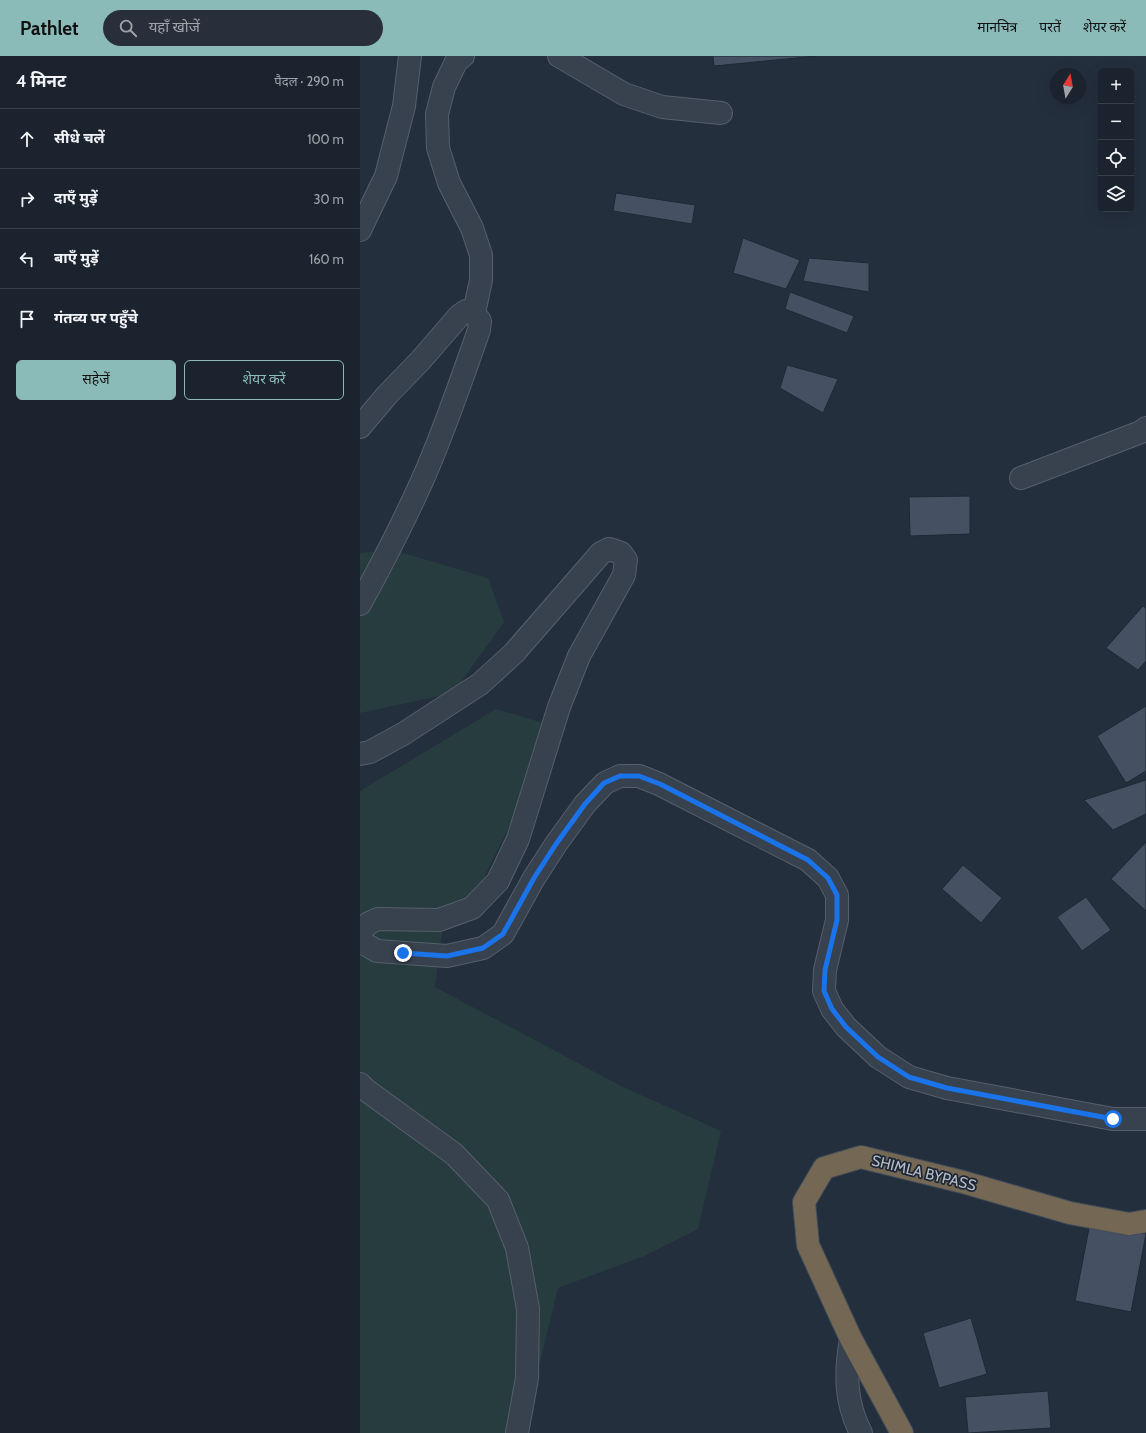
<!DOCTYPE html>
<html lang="hi">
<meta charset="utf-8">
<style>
body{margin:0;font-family:Cabin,"Noto Sans Devanagari",sans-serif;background:#282f3a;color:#f1f3f6}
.controls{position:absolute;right:12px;top:12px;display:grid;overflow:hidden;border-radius:6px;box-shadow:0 4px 16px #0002}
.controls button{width:36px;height:36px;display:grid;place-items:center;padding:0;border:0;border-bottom:1px solid #39404a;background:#1b232e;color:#f1f3f6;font:20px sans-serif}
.compass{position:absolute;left:690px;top:12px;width:36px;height:36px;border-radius:50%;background:#1b232e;box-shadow:0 4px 16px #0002;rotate:11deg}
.stop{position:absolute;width:12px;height:12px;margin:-9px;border:3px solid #1a73e8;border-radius:50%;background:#fff}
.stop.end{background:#1a73e8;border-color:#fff;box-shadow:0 1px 4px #0008}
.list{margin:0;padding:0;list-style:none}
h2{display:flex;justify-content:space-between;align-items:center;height:52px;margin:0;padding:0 16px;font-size:17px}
h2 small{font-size:13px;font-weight:400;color:#a0a4aa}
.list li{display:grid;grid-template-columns:26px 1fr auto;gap:12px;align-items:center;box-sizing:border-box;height:60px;padding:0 16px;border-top:1px solid #39404a}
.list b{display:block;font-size:15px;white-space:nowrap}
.list em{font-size:13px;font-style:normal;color:#a0a4aa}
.actions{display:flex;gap:8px;padding:12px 16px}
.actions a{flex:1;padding:9px 0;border:1px solid #8bbbb9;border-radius:6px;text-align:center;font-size:14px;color:#8bbbb9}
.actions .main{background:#8bbbb9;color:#111}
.icon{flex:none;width:22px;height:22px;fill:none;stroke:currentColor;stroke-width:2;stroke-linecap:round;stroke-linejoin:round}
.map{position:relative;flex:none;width:786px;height:1377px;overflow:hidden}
header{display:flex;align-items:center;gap:24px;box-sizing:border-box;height:56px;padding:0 20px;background:#8bbbb9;color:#111}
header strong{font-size:19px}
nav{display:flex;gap:22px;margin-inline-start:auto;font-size:14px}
.search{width:280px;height:36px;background:#282f3a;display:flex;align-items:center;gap:10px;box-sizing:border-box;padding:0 14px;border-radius:22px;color:#a0a4aa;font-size:15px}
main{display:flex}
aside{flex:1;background:#1b232e}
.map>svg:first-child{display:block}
.green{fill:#263c3f}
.building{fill:#455162;stroke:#1f2835}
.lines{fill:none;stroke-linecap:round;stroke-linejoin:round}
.minor-casing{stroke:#565f6c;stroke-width:24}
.highway-casing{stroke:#434c59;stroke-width:24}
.minor{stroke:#38414e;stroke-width:22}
.highway{stroke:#746855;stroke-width:22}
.route{stroke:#1a73e8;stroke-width:5}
.labels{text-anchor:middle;stroke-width:3.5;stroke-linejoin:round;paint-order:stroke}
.street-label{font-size:15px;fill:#b4bcc9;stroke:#1d2633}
</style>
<header>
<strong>Pathlet</strong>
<div class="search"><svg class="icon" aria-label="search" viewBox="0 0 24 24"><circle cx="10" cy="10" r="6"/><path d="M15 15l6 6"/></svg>यहाँ खोजें</div>
<nav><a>मानचित्र</a><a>परतें</a><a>शेयर करें</a></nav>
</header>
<main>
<aside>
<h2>4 मिनट<small>पैदल · 290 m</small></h2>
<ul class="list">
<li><svg class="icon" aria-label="ahead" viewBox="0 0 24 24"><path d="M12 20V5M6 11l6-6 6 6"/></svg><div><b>सीधे चलें</b></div><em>100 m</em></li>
<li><svg class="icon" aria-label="right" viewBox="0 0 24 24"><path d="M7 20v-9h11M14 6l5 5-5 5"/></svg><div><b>दाएँ मुड़ें</b></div><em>30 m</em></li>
<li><svg class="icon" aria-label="left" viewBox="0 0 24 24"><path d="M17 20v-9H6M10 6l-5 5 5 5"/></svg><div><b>बाएँ मुड़ें</b></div><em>160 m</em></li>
<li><svg class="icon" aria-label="arrive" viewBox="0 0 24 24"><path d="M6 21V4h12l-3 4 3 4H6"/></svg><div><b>गंतव्य पर पहुँचे</b></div></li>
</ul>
<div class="actions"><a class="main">सहेजें</a><a>शेयर करें</a></div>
</aside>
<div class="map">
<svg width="786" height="1377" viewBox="0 0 786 1377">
<rect width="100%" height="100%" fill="#242f3e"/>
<path class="green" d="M33,494l95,28 16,44 -51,71 -93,20v-160z
M136,653l47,14 -14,63 -58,118 -28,22 -8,61 186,99 100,45 -23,98 -54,27 -86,32 -35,145h-163v-642z"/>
<path class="building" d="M353,0h104l-103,10z
M256,137l79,12 -3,19 -79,-13z
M383,182l57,22 -14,29 -53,-16z
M449,202l60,5v29l-66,-11z
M430,236l64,24 -7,17 -62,-24z
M427,309l51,14 -15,34 -43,-25z
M610,440v38l-60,2 -1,-39z
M783,550l3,2v53l-8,9 -32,-22z
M786,650v65l-20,12 -29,-47z
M786,724v34l-33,16 -29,-30z
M786,786v69l-35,-32z
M603,809l39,33 -21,25 -39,-34z
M726,841l25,33 -29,21 -25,-34z
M730,1167l56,11 -15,78 -56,-11z
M611,1262l16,56 -48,14 -16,-55z
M688,1335l3,37 -83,5 -3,-36z"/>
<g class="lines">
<defs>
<path id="minor" d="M103,0l-7,6 -12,25 -7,27 1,34 11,35 23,45 9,27v25l-7,33
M199,0l65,38 38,13 59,6
M0,174l26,-54 18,-70 6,-50
M0,371l27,-32 33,-34 39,-45 7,-5 8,2 6,8 -1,9c-18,51 -35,102 -57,151 -19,42 -40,83 -62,123
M661,422l120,-46 5,-4
M0,698l10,-2 33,-18 77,-50 34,-31 87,-100 8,-4 12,4 5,7 -2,15 -45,81 -20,51 -41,132 -20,42 -26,27 -33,12 -61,-1 -9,4 -9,9 3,11 14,8 70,5 36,-8 20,-14 31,-56 22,-34 29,-40 20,-21 15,-7h19l20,8 149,76 20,18 9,17v25l-12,50 -1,21 8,18 14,18 32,30 31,20 38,11 166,31h33
M0,1028l6,6 88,64 44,46 19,48 11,61 -1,69 -10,55
M491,1283c-6,34 -6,63 10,94"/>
<path id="highway" d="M542,1377l-51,-94 -43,-94 -4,-43 20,-34 37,-11 102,25 107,31 59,11 17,-3"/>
</defs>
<use href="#minor" class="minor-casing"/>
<use href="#highway" class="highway-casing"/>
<use href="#minor" class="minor"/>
<use href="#highway" class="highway"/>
</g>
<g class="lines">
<path class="route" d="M43,897l44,3 36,-8 20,-14 31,-56 22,-34 29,-40 19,-21 16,-7h19l21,8 148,76 20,18 9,17v25l-12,50 -1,21 8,18 14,18 32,30 31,20 38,11 166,31"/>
</g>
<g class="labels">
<g class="street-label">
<text transform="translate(564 1117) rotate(14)" y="5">SHIMLA BYPASS</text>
</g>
</g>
</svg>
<div class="controls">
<button>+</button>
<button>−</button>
<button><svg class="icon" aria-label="locate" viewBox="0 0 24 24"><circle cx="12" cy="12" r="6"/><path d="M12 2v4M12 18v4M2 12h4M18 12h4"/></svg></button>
<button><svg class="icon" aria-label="layers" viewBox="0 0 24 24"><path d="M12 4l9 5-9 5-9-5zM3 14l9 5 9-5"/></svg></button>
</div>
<svg class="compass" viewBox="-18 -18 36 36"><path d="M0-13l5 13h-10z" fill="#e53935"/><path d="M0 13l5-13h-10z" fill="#a0a4aa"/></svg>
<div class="stop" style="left:753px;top:1063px"></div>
<div class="stop end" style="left:43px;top:897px"></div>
</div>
</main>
